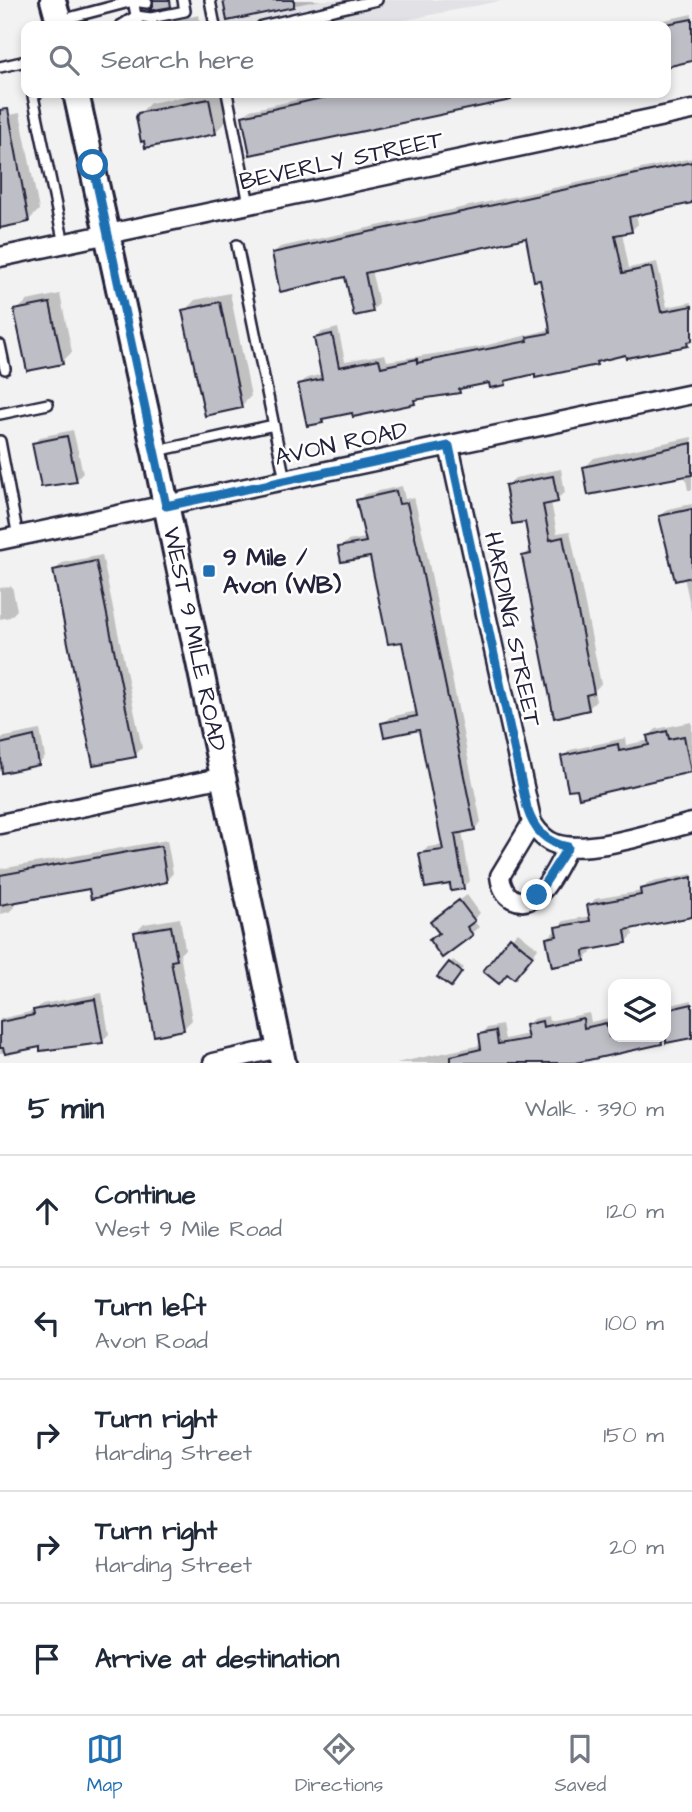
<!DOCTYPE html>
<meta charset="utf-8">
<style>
body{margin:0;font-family:"Architects Daughter",sans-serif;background:#f6f6f7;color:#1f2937}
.controls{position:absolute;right:21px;bottom:21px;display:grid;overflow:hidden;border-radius:14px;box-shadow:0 4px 10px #0003}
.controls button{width:63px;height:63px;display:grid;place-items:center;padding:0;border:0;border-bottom:2px solid #e0e1e3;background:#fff;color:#1f2937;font:35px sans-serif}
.stop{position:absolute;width:21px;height:21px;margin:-16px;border:5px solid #1f6fb2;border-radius:50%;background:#fff}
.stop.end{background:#1f6fb2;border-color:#fff;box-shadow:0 2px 7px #0008}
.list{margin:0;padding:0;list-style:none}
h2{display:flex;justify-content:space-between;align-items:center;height:91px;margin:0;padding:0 28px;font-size:30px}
h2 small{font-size:23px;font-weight:400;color:#747a83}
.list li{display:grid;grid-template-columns:46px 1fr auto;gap:21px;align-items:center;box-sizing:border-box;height:112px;padding:0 28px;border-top:2px solid #e0e1e3}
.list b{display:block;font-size:26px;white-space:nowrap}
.list p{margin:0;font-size:23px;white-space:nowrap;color:#747a83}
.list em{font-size:23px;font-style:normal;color:#747a83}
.icon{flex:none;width:38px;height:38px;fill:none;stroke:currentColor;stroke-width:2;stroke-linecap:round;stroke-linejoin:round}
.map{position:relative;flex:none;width:692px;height:1063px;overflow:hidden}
.search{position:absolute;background:#fff;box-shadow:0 4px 10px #0003;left:21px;right:21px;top:21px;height:77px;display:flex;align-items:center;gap:18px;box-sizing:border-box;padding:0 24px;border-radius:14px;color:#747a83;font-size:26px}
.sheet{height:651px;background:#fff}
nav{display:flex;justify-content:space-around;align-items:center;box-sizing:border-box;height:98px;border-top:2px solid #e0e1e3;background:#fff;font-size:19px;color:#747a83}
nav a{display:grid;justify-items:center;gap:4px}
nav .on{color:#1f6fb2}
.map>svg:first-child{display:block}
.built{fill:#e2e2e6}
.shadow{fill:#0003}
.building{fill:#bebec6;stroke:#22223b;stroke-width:2}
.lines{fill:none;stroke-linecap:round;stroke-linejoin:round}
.service-casing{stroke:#22223b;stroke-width:14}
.minor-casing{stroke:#22223b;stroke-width:23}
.secondary-casing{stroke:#22223b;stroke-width:30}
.service{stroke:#fff;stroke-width:9}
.minor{stroke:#fff;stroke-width:18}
.secondary{stroke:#fff;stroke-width:24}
.route{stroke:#1f6fb2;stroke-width:9}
.poi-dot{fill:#1f6fb2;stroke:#fff;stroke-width:2.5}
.labels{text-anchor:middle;stroke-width:5;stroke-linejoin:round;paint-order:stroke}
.street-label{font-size:24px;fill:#22223b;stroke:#fff}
.poi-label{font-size:24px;font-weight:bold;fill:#22223b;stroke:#fff;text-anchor:start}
</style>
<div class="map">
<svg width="692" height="1063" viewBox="0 0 692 1063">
<rect width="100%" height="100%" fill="#f2f2f3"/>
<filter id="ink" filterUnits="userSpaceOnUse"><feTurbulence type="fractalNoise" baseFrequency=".0143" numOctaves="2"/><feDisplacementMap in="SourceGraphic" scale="14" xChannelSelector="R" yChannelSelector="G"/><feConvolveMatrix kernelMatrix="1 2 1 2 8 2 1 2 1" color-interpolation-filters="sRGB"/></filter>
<g filter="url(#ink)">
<path class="built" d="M218,0h286l-127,26h-155z"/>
<path class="shadow" d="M225,0h95l-91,19z
M692,14v45l-26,6v-39h-30z
M180,15l1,4 18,-4 2,11h-71l9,-5 7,5 7,-8 9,4z
M202,93h18l6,29 -11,10 -76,-18 11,-11z
M329,93h206l-284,60 -7,-37 6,-6z
M20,113l19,97 -10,10 -29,6v-109z
M692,158v43l-56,12 2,11 -6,6 -10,2 7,36 28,-6 10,45 25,-5v37l-5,5 -60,9 -26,6 -5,5 -86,14 -5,5 -15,-3 -26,6 -5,5 -40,6 -5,5 -87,14 -5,5 -22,-37 7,-6 16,-4 -7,-36 6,-6 16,-4 7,33 40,-7 2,7 93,-14 71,-18 -9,-51 -15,-42 -156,34 8,34 -7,6 -26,-35 -73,-22 7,-6z
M230,293l21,103 -10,10 -57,-95 11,-11z
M60,294l12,58 -10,10 -46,-51 11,-10z
M73,430l10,43 -7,7 -42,-36 6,-7z
M692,437v53h-4l-3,-15 -100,-8 9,-9z
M561,469l4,24 -14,9 6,31 13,-2 31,153 -7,7 2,10 -8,8 -64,-153 8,-8 -6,-29 -19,-33 8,-8z
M402,486l3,13 9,-2 10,42 57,283 -7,7 -12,2 8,50 -7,6 -12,-5 -30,-28 7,-7 15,-2 -23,-117 -37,-5 7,-6 27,-6 -14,-72 -32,-84 -31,-7 7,-7 19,-3 -8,-38 7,-6z
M692,504v110l-8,-37 -23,-61 7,-7z
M102,555l40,193 -7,7 -80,-185 7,-7z
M12,586l5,24 -7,7 -10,2v-31z
M692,722v49l-111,25 -18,-39 7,-7 55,-12 1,7 24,-5 -1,-4 7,-7z
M40,730l5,27 -6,7 -39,8v-34z
M167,840l6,33 -6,7 -76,7 -76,14 1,4 -7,7 -9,2v-45z
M692,874v41l-61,12 2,8 -7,7 -35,6v5l-6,6 -37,-21 16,-17 26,-5 -1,-10 6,-7 47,-8 6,-8z
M467,895l13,18 -7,7 6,7 -37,29 -3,-40z
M180,918l5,31 -5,5 12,66 -9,9 -48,-96 9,-9z
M518,932l20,16 -18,22 -8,-32z
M453,960l11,8 -11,14 -13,-5z
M102,993l7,41 -7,7 -61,4 -41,8v-34l34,-8 8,-7z
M692,1000v36l-128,27h-168l85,-18 -1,-10 7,-7 15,-3 3,14 23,-5 -1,-9 6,-6 15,-3 1,5 40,-8 2,9 22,-5v20h53v-31z"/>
<path class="building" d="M153,0h17l1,7 -23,4 5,-4z
M223,0h71v7l-67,14z
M692,19v42l-26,6v-43z
M344,93h167v7l-261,55 -8,-39z
M209,99l7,35 -71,14 -1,-7 -3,1 -5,-25 2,-4z
M8,109l21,113 -29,6v-118z
M692,162v41l-63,14 3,15 -17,3 8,38 28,-6 10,45 31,-6v35l-5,1 1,4 -62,12 -1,-3 -29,7 1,3 -62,13v-4l-30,7 1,4 -16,3 -1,-5 -30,6 1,4 -46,7 1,4 -62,13 -1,-4 -30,6 1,4 -16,3 -9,-42 24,-5 -8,-41 18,-4 7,33 40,-8 2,8 36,-8v4l111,-22 -1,-4 23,-4 -1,-10 -9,-43 -6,1 -8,-43 -161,35 8,39 -19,4 -9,-39 -65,15 -8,-39z
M220,302l22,106 -37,8 -23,-106z
M50,303l13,61 -36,7 -13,-61z
M67,436l10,46 -36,5 -9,-44z
M692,443v32l-104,20 -5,-28z
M553,476l5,26 -15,3 7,35 13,-3 31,156 -8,2 3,15 -35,8 -32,-162 9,-2 -6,-32 -13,2 -7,-39z
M396,491l3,13 8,-1 10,43 58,284 -20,4 9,55 -13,2 -1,-7 -25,4 -6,-35 24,-3 -24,-120 -35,7 -3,-14 36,-7 -15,-74 -14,2 -18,-87 -29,5 -3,-15 28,-5 -10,-42z
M692,509v68l-17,4 -16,-65z
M96,561l40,196 -43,8 -40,-195z
M667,731l2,8 15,-3 7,36 -112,26 -2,-9 -9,1 -7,-34 57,-12 1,7 30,-6 -2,-9z
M34,736l5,29 -37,8 -2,-29z
M161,846l6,36 -76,17 -2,-10 -89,16v-30z
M692,877v40l-67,13 2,13 -43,8 1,10 -33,6 -6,-29 11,-2 -2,-9 35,-6 -3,-16 54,-10 -1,-6z
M459,900l16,21 -8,6 6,8 -31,23 -13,-18 10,-7 -9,-11z
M171,926l6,34 -6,1 13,69 -30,6 -20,-104z
M510,937l23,19 -19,23 -7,-5 -8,10 -16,-13z
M449,962l13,10 -11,15 -14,-10z
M95,999l8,44 -63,8v-4l-35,7 -2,-6h-3v-26l34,-7 -1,-5z
M692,1004v34l-26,5v-33z
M583,1018l1,10 22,-5 3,14h52l1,7 -87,19h-124v-7l30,-7 -2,-15 17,-3 2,13 30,-5 -3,-14 17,-4 1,6z"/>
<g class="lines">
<defs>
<path id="service" d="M133,0l5,26
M210,0l5,26
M151,18l34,-7 -2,-11
M61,20l72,-19 14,2
M120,26l16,-10 15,2 1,3
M262,26l115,-26
M0,67l26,-6
M38,93l-5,3 31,148
M227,93l22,111
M237,245l48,235
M0,345l5,24
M0,414l48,-10
M0,441l18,96
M157,451l117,-26"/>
<path id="minor" d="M0,257l692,-147
M449,446l83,377c6,9 13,18 24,21 33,11 101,-13 136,-21
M0,540l692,-146
M532,823l-32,53c1,9 4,18 13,23 27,13 45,-35 55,-52
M0,824l224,-47
M213,1063l67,-15"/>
<path id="secondary" d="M53,0l7,26
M76,93l79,359 128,611"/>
</defs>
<use href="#service" class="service-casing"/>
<use href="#minor" class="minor-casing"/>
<use href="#secondary" class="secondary-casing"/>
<use href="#service" class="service"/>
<use href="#minor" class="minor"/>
<use href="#secondary" class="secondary"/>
</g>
</g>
<g class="lines" filter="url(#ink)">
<path class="route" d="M93,165l73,341 283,-60 78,362c7,22 18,34 41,39l-31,48"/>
</g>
<rect class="poi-dot" x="202" y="564" width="14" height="14" rx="3.5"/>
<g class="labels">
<g class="street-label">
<text transform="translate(341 160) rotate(-12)" y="8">BEVERLY STREET</text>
<text transform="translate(341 443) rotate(-12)" y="8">AVON ROAD</text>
<text transform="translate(513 629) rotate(78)" y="8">HARDING STREET</text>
<text transform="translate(195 639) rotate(78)" y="8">WEST 9 MILE ROAD</text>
</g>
<g class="poi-label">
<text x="223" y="565">9 Mile /<tspan x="223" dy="28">Avon (WB)</tspan></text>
</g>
</g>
</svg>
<div class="controls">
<button><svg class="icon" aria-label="layers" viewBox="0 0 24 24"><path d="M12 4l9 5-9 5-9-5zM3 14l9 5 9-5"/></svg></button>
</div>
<div class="stop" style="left:93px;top:165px"></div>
<div class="stop end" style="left:537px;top:895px"></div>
<div class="search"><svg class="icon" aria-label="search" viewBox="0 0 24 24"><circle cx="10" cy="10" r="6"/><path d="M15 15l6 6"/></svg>Search here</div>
</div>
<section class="sheet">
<h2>5 min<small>Walk · 390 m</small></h2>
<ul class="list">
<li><svg class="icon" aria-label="ahead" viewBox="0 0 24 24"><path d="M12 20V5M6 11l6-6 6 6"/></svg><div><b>Continue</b><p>West 9 Mile Road</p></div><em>120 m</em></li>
<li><svg class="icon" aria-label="left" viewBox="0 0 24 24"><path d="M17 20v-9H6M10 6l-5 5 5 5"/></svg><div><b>Turn left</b><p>Avon Road</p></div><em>100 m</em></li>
<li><svg class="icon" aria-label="right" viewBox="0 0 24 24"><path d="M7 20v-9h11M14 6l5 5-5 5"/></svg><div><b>Turn right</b><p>Harding Street</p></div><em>150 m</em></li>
<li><svg class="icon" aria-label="right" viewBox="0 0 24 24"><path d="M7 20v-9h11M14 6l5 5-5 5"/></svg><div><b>Turn right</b><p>Harding Street</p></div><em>20 m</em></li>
<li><svg class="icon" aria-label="arrive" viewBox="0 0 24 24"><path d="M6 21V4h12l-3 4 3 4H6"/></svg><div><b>Arrive at destination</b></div></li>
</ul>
</section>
<nav>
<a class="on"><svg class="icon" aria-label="map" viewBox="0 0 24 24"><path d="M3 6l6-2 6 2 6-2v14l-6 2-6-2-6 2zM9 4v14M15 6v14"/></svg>Map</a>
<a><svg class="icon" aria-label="directions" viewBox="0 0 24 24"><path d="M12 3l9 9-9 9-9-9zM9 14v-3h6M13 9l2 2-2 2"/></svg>Directions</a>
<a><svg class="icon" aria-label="saved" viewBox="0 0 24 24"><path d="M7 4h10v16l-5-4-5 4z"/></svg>Saved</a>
</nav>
